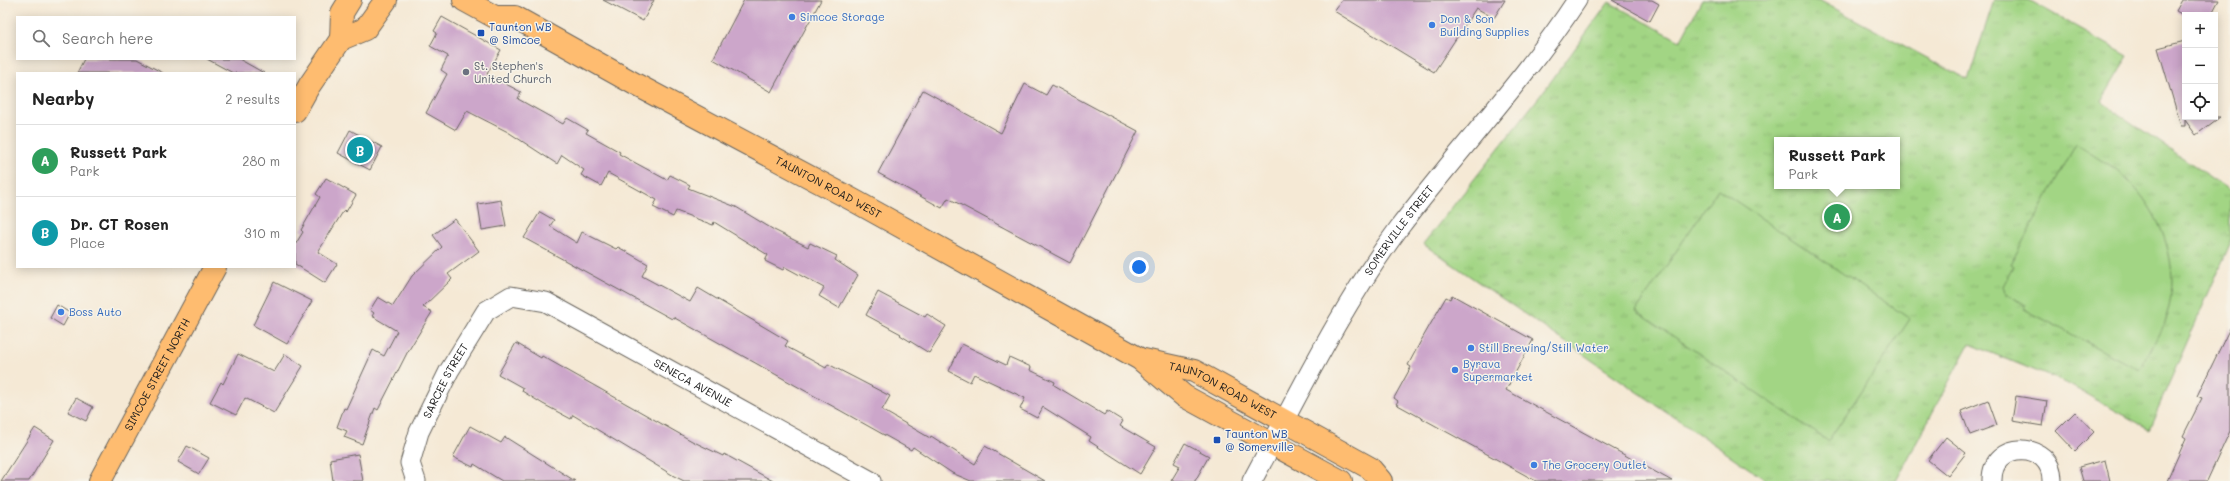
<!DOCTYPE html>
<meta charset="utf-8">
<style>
body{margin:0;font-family:Mali,sans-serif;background:#f2f2f2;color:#222}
.controls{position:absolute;right:12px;top:12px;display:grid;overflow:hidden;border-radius:0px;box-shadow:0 2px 10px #0003}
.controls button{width:36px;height:36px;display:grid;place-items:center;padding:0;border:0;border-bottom:1px solid #e0e0e0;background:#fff;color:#222;font:20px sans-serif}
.you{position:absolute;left:1139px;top:267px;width:14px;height:14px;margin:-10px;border:3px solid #fff;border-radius:50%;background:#1a73e8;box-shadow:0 0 0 6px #1a73e833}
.badge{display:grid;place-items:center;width:26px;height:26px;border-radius:50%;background:#d93025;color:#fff;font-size:13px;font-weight:700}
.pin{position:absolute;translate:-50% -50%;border:2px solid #fff;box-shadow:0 1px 4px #0006}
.popup{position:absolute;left:1774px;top:137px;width:126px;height:52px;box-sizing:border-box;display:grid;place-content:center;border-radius:0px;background:#fff;filter:drop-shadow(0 1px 3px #0005);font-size:13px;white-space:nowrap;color:#767676}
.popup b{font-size:15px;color:#222}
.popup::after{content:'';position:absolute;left:50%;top:100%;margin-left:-8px;border:8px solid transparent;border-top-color:#fff}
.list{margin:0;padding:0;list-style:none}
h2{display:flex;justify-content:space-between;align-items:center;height:52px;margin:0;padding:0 16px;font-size:17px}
h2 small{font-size:13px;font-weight:400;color:#767676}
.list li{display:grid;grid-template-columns:26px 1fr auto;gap:12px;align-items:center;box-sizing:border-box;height:72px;padding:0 16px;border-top:1px solid #e0e0e0}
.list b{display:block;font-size:15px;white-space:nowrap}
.list p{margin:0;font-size:13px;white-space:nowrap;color:#767676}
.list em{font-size:13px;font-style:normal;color:#767676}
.icon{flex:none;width:22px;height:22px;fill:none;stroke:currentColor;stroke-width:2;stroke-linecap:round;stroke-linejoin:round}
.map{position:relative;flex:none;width:2230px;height:481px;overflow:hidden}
.search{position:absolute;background:#fff;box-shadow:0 2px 10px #0003;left:16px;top:16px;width:280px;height:44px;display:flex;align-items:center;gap:10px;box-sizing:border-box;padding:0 14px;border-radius:0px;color:#767676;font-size:15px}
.panel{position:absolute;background:#fff;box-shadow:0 2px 10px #0003;left:16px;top:72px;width:280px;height:196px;border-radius:0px}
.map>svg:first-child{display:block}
.park{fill:url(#park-tufts);stroke:#5f7850;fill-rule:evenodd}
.pitch{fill:#a2d584;stroke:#5f7850}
.building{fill:#cca6ca}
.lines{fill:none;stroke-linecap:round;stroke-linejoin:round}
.minor-casing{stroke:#68645d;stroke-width:21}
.major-casing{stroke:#68645d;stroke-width:24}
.minor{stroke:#fff;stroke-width:19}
.major{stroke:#febc70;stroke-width:22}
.shop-dot{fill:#3f7fe0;stroke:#f7f3e8;stroke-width:1.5}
.transit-dot{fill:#1a4fb4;stroke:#f7f3e8;stroke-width:1.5}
.worship-dot{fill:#6b7280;stroke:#f7f3e8;stroke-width:1.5}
.labels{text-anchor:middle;stroke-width:3;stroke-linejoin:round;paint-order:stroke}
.shop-label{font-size:11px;fill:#366cbe;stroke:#f7f3e8;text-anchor:start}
.transit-label{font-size:11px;fill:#164399;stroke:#f7f3e8;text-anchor:start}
.worship-label{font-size:11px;fill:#5b616d;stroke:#f7f3e8;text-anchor:start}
.street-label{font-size:11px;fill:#1c1c1c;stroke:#f7f3e8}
</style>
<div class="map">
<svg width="2230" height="481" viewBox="0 0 2230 481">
<defs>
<pattern id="park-tufts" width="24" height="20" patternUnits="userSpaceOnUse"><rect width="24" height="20" fill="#a2d584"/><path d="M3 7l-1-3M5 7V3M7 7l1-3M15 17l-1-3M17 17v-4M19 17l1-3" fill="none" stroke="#8bb671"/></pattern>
</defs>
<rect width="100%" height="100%" fill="#f7f3e8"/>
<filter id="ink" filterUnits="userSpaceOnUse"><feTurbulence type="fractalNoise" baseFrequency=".025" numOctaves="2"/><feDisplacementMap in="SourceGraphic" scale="8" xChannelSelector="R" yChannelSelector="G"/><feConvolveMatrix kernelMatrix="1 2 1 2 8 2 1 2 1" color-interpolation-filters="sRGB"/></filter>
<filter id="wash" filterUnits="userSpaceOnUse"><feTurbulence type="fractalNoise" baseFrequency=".012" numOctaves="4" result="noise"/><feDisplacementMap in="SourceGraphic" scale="16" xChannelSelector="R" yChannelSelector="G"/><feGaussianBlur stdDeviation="0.9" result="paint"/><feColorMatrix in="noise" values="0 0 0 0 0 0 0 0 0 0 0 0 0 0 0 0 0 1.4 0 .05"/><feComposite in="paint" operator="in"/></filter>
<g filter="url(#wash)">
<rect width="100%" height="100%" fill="#f5e9d5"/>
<path class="park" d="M1702,0h117l149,80 26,-80h35l99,56 -27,46 129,88v54l-81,185 -83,-46 -97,-39 -73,137h-129l-344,-237 120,-152 66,-90 71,39zM1777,140h120v46h-120z"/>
<path class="pitch" d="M2076,144c14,9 28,18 41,27 39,30 64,87 52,136 -6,23 -19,43 -30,63l-115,-61 2,-4 -21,-12 -2,-7 10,-19 -3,-2z
M1718,189l192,130 -82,122 -192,-130z"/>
<g id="blocks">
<path class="building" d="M603,0h51l-11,21z
M744,0h77l-50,92 -58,-33z
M1342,0h163l-11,18 -18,-10 -42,64 -100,-61z
M1612,0h40l7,4 -9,17z
M2182,0h37l-8,15h-28l-7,-4z
M442,17l59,33 -14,24 34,18 -3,7 45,25 4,-6 21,12 -2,3 34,19 -1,2 48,26 3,-5 20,10 -2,3 48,19 38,23 34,17 2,-4 27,13 -2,4 23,15 -19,33 -20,-12 5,-8 -39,-21 -2,3 -18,-9 3,-6 -54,-33 -1,3 -37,-14 -3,6 -20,-10 4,-7 -49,-27 -7,13 -20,-11 3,-5 -22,-15 -5,9 -49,-32 -41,-21 -11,19 -30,-17 21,-39 -6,-4 7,-14 -18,-10 7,-13 -3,-2z
M2185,41v76h35l-24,18 -11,-15v6h-4l-23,-78z
M84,59h53l26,14h-86z
M207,59h32l25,14h-31z
M1025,84l21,11 6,-10 86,46 -68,132 -122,-65 -6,10 -64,-35 45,-83 78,43z
M350,130l32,17 -12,23 -32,-17z
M326,178l30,17 -10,17 -2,-2 -26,42 19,12 -12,19 -30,-19v-19l8,-13 -2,-2 19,-33 -4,-3z
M501,200l5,26 -24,4 -4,-26z
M540,212l14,8 -4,6 27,17 5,-11 34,17 2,-2 30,17 -6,12 48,26 8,-14 90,53 -3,5 41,22 2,-4 62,32 -8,14 48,28 1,-2 44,28 10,-18 60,35h-74l-19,-8 -39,-26 -2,3 -238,-133 -1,2 -148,-81z
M455,219l24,32 -31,23 4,5 -29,28 9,5 -25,41 -29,57 -3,-2 -13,36 -18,-7 3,-6 -10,-4 7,-19 2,1 27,-59 11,6 13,-25 -25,-15 2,-3 -4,-3 8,-13 15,9 19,-30 30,-29 -9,-12z
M274,282l38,19 -25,43 -34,-19z
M878,292l47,25 2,-3 19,12 -17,27 -29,-18 1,-1 -35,-19z
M1452,295l81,45 -27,50 166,91h-136l-140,-77 2,-3 -4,-3 17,-31 -3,-2 14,-26 24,-42 4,2z
M57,305l13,8 -7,13 -13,-8z
M2230,328v103l-23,50h-40l19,-43 -3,-2 19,-38 -5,-2z
M516,343l25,15 1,-2 150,85 31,15 1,-2 49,27h-89l-10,-5 -101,-61 -2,4 -28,-15 -21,-13 1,-3 -25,-14z
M962,344l44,21 3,-8 22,10 -1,3 25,12 -1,3 50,30 3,-4 16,10 -3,5 36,21 -16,27 -51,-33 2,-4 -48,-30 -6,11 -17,-9 5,-11 -51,-24 -4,8 -21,-11z
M238,354l36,18 11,-18 18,12 -29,47 -29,-15 -9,17 -26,-13 11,-20 2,2z
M2016,396l31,5 -4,25 -31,-5z
M76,398l17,9 -7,14 -18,-9z
M1988,400l9,25 -27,10 -9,-24z
M2075,412l19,20 -19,19 -19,-20z
M470,426l31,17 4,-6 70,44h-73l-28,-17 -1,3 -20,-10z
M35,428l19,12 -25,41h-28z
M1946,437l20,16 -18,23 -20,-16z
M1185,443l24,13 -14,25h-24l9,-15 -6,-3z
M187,446l22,12 -10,16 -21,-12z
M358,454l5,27h-30l-3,-22z
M2105,460l5,21h-27l-4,-14z"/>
</g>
</g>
<g filter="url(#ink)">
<use href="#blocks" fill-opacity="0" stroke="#68645d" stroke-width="1"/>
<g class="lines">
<defs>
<g id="minor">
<path id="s1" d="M416,481l-6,-18 9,-31 30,-61 37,-60 25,-15 35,6 325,179"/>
<path id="s2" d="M1252,481c46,-85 89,-175 147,-253 58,-77 125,-147 178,-228"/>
<path d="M1992,481c-1,-42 61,-41 60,0"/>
</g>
<g id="major">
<path id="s3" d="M464,0l31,17h20l120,67 218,116 287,159 44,37 157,85"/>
<path d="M341,39l1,-26 8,-13"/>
<path d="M295,111l14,-25 32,-47 24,-10 21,-29"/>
<path id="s4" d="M1144,360l50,11 176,97 11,13"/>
<path id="s5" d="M100,481l115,-214"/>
</g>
</defs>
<use href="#minor" class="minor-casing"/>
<use href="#major" class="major-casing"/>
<use href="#minor" class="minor"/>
<use href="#major" class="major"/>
</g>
</g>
<g class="shop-dot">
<circle cx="792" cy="17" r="4"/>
<circle cx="1432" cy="25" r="4"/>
<circle cx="61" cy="312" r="4"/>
<circle cx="1471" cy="348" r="4"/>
<circle cx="1455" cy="370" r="4"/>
<circle cx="1534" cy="465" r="4"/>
</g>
<g class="transit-dot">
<rect x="477" y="29" width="8" height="8" rx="2"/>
<rect x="1213" y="436" width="8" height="8" rx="2"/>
</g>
<circle class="worship-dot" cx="466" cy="72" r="4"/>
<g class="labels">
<g class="shop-label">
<text x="800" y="21">Simcoe Storage</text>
<text x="1440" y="23">Don &amp; Son<tspan x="1440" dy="13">Building Supplies</tspan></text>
<text x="69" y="316">Boss Auto</text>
<text x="1479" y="352">Still Brewing/Still Water</text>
<text x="1463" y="368">Byrava<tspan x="1463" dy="13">Supermarket</tspan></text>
<text x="1542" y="469">The Grocery Outlet</text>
</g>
<g class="transit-label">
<text x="489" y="31">Taunton WB<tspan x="489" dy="13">@ Simcoe</tspan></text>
<text x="1225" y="438">Taunton WB<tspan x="1225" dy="13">@ Somerville</tspan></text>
</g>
<g class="worship-label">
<text x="474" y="70">St. Stephen's<tspan x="474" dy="13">United Church</tspan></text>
</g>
<g class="street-label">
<text dy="4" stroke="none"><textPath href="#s3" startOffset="412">TAUNTON ROAD WEST</textPath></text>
<text dy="4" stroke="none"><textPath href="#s2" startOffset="291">SOMERVILLE STREET</textPath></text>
<text dy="4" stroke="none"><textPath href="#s5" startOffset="121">SIMCOE STREET NORTH</textPath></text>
<text dy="4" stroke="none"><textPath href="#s1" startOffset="109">SARCEE STREET</textPath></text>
<text dy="4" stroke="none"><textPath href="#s1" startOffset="422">SENECA AVENUE</textPath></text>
<text dy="4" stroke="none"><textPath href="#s4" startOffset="85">TAUNTON ROAD WEST</textPath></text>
</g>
</g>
</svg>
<div class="controls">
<button>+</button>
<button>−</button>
<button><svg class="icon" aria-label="locate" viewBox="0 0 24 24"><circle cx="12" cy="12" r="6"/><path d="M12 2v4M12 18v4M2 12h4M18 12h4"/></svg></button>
</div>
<div class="you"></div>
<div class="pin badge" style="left:1837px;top:217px;background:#2e9e5b">A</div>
<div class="popup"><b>Russett Park</b>Park</div>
<div class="pin badge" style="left:360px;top:150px;background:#0f9aa8">B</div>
<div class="search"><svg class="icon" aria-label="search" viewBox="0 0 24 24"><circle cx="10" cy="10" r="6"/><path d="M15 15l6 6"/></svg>Search here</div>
<section class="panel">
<h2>Nearby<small>2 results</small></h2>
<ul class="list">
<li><span class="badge" style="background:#2e9e5b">A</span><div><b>Russett Park</b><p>Park</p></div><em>280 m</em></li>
<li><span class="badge" style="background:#0f9aa8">B</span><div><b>Dr. CT Rosen</b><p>Place</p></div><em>310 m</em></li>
</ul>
</section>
</div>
